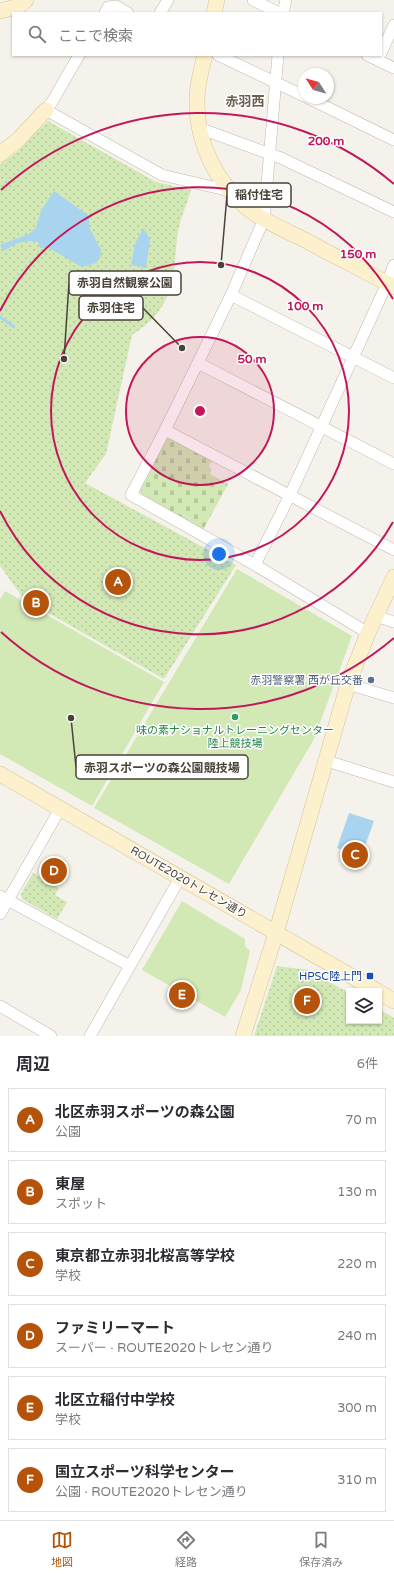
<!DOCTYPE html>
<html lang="ja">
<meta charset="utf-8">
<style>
body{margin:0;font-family:"Varela Round","Noto Sans JP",sans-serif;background:#f2f2f3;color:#2b2b33}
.controls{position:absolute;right:12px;bottom:12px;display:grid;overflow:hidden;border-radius:0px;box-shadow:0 1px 3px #0004}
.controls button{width:36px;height:36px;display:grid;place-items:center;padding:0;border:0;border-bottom:1px solid #e1e1e2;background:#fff;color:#2b2b33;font:20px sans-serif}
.compass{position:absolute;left:298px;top:68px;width:36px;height:36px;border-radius:50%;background:#fff;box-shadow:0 1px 3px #0004;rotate:306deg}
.you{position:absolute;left:219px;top:554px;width:14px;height:14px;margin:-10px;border:3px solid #fff;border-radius:50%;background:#1a73e8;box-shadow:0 0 0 6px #1a73e833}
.badge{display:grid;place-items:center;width:26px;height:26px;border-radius:50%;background:#b45309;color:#fff;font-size:13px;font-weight:700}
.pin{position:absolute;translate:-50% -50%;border:2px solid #fff;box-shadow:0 1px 4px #0006}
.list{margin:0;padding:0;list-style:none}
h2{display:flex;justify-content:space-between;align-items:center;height:52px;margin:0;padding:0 16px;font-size:17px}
h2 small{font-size:13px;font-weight:400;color:#7c7c81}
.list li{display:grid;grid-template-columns:26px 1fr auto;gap:12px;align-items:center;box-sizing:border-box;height:64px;margin:0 8px 8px;padding:0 8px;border:1px solid #e1e1e2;border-radius:0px}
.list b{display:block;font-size:15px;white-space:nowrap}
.list p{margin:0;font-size:13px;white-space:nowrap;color:#7c7c81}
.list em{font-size:13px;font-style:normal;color:#7c7c81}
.icon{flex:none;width:22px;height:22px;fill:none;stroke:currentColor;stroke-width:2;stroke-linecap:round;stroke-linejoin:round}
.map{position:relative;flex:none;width:394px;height:1036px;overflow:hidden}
.search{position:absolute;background:#fff;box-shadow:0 1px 3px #0004;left:12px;right:12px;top:12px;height:44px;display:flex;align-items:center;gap:10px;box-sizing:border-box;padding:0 14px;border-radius:0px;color:#7c7c81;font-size:15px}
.sheet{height:484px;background:#fff}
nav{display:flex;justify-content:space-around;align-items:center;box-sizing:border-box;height:56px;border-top:1px solid #e1e1e2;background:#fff;font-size:11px;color:#7c7c81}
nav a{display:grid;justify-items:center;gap:2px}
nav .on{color:#b45309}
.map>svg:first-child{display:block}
.green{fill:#d2e8b5}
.cemetery{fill:url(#cemetery-stones)}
.park{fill:url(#park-dots)}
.water{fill:#a9d4ef}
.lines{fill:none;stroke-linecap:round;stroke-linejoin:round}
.stream{stroke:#a9d4ef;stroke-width:3}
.street-casing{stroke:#c0b9ad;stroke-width:12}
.secondary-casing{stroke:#d4c49b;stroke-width:16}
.street{stroke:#fff;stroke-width:11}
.secondary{stroke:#fdf0cc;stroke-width:15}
.ring{fill:none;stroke:#c2185b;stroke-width:2}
.service-dot{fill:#5c6f8a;stroke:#fff;stroke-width:1.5}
.leisure-dot{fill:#2e9e5b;stroke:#fff;stroke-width:1.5}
.transit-dot{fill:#1a4fb4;stroke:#fff;stroke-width:1.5}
.labels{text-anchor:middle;stroke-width:3;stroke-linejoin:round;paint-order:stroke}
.service-label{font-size:11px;fill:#4e5e75;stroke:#fff;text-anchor:end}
.leisure-label{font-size:11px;fill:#27864d;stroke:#fff}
.street-label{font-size:11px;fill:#494238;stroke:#fff}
.transit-label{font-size:11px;fill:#164399;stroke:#fff;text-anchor:end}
.quarter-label{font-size:13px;font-weight:bold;fill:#6c6050;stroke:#fff}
.centre{fill:#c2185b;stroke:#fff;stroke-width:2}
.ring-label{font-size:12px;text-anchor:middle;font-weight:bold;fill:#c2185b;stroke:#fff;stroke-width:3;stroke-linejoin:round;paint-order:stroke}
.leader{fill:none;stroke:#494238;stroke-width:1.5}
.callout-dot{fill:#494238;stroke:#fff;stroke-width:1.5}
.callout{fill:#fff;stroke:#494238;stroke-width:1.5}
.callout-label{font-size:12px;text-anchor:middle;font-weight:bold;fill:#494238}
</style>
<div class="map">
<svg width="394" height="1036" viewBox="0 0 394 1036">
<defs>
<pattern id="cemetery-stones" width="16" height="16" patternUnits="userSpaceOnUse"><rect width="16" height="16" fill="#d2e8b5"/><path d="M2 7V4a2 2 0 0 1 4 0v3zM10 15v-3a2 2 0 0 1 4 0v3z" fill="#b6c89c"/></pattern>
<pattern id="park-dots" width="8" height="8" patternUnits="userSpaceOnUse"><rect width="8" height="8" fill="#d2e8b5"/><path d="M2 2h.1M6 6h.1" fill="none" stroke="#b6c89c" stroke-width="1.8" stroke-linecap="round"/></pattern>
</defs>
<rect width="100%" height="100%" fill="#f5f2eb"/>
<path class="green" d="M237,569l115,67 -38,103 -85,145 -135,-76z
M5,591l159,91 -72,124 -92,-52v-154z
M182,901l63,38v7l5,5 -9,39 -16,27 -83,-47z"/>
<path class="cemetery" d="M168,437l45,24 -4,4 2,6 -1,3 18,10 -25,46 -61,-35 -2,-6z"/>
<path class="park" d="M48,121l108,61 35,8c-4,13 -10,27 -13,41 -6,47 -1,75 -46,104l-26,119 -21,29 151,82 -72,114 -140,-80 -24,-33v-402l18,-13z
M33,873l26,15 -4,7 12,7 -10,17 -35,-20 -1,-5z
M277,966l31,4 41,23v28h30v-12l15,9v18h-140z"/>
<path class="water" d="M54,191l35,25v11l12,23 -1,8 -4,5 -14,4 -33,-19h-9l-2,-6c-13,-3 -24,2 -34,9l-4,-6 29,-11 7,-6 5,-17z
M143,228l7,11 -4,29 -15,-3 4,-21z
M349,813l25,8 -13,36 -24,-9z"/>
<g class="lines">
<path class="stream" d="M0,317l14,10"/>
<defs>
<path id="street" d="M253,0l26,13
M105,13l3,-6 8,-1 12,7
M160,13l8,-13
M283,13l3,-13
M381,53l13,-28
M79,55l-27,47 -6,8 116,65 68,16
M218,55l86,41
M278,55l-14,164 -33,76 -66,135 -34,65 124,70 113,68
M367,55l27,13
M308,98l86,42
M199,128l82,30 113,54
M231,295l163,83
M198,363l196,101
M165,430l229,120
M255,565l35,-70 94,-205 10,-25
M376,616l18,6
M348,684l46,14
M327,761l67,21
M0,896l130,70
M0,914l60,-105
M0,1006l51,30
M90,1036l90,-158"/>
<path id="secondary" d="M0,11l19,-5 7,-6
M214,13l3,-13
M205,55c-4,15 -8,30 -8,45 -1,43 20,85 54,111 16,12 36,20 54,29 29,16 60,31 89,47
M0,154l19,-15 27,-29
M0,774l377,217
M379,992l15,9
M243,1036l33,-103 72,-249 20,-51 26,-56"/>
</defs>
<use href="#street" class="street-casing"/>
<use href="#secondary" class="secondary-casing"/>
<use href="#street" class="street"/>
<use href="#secondary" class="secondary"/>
</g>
<circle cx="200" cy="411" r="74" fill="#c2185b" fill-opacity=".12"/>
<g class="ring">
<circle cx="200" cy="411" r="74"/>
<circle cx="200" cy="411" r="149"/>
<path d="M393 522A223 223 0 0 1 0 511M0 311A223 223 0 0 1 393 299"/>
<path d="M394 638A298 298 0 0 1 1 632M1 190A298 298 0 0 1 394 184"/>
</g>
<circle class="service-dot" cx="371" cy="680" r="4"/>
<circle class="leisure-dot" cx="235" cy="717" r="4"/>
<rect class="transit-dot" x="366" y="972" width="8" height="8" rx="2"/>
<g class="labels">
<g class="service-label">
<text x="363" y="684">赤羽警察署 西が丘交番</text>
</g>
<g class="leisure-label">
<text x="235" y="734">味の素ナショナルトレーニングセンター<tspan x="235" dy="13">陸上競技場</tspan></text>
</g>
<g class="street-label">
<text transform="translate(189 882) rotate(30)" y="4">ROUTE2020トレセン通り</text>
</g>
<g class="transit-label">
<text x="362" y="980">HPSC陸上門</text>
</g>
<g class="quarter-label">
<text x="245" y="106">赤羽西</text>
</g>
</g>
<circle cx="200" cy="411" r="6" class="centre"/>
<g class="ring-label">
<text x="326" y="145">200 m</text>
<text x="358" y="258">150 m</text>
<text x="305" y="310">100 m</text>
<text x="252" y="363">50 m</text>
</g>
<path class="leader" d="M221 265L227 195M64 359L69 283M182 348L143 308M71 718L76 767"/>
<g class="callout-dot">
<circle cx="221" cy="265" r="4"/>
<circle cx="64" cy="359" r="4"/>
<circle cx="182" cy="348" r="4"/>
<circle cx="71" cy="718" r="4"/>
</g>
<g class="callout">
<rect x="227" y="183" width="64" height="24" rx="4"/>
<rect x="69" y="271" width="112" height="24" rx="4"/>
<rect x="79" y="296" width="64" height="24" rx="4"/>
<rect x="76" y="755" width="172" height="24" rx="4"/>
</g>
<g class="callout-label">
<text x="259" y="199">稲付住宅</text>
<text x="125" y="287">赤羽自然観察公園</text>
<text x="111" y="312">赤羽住宅</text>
<text x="162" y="772">赤羽スポーツの森公園競技場</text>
</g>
</svg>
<div class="controls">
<button><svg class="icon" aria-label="layers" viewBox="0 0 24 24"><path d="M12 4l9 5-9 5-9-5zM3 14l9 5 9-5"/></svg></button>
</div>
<svg class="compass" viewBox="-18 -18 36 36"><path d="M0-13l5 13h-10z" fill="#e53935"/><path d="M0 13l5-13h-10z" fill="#7c7c81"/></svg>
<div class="you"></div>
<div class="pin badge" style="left:118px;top:582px">A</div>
<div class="pin badge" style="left:36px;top:603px">B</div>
<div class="pin badge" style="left:355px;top:855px">C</div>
<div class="pin badge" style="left:54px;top:871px">D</div>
<div class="pin badge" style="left:182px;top:995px">E</div>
<div class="pin badge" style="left:307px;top:1001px">F</div>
<div class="search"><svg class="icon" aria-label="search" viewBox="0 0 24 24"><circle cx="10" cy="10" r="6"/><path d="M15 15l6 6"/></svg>ここで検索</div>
</div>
<section class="sheet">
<h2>周辺<small>6件</small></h2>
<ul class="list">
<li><span class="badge">A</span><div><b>北区赤羽スポーツの森公園</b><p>公園</p></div><em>70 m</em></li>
<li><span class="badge">B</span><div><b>東屋</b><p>スポット</p></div><em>130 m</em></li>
<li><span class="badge">C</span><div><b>東京都立赤羽北桜高等学校</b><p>学校</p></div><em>220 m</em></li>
<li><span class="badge">D</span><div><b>ファミリーマート</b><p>スーパー · ROUTE2020トレセン通り</p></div><em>240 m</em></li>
<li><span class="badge">E</span><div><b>北区立稲付中学校</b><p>学校</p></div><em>300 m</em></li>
<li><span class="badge">F</span><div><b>国立スポーツ科学センター</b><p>公園 · ROUTE2020トレセン通り</p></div><em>310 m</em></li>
</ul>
</section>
<nav>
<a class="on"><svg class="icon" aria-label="map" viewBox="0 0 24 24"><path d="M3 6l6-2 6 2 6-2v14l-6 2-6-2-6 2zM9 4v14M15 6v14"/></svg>地図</a>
<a><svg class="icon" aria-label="directions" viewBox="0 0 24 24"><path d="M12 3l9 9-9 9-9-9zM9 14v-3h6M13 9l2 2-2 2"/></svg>経路</a>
<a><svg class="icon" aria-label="saved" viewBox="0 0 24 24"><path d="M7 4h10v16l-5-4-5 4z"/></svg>保存済み</a>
</nav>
